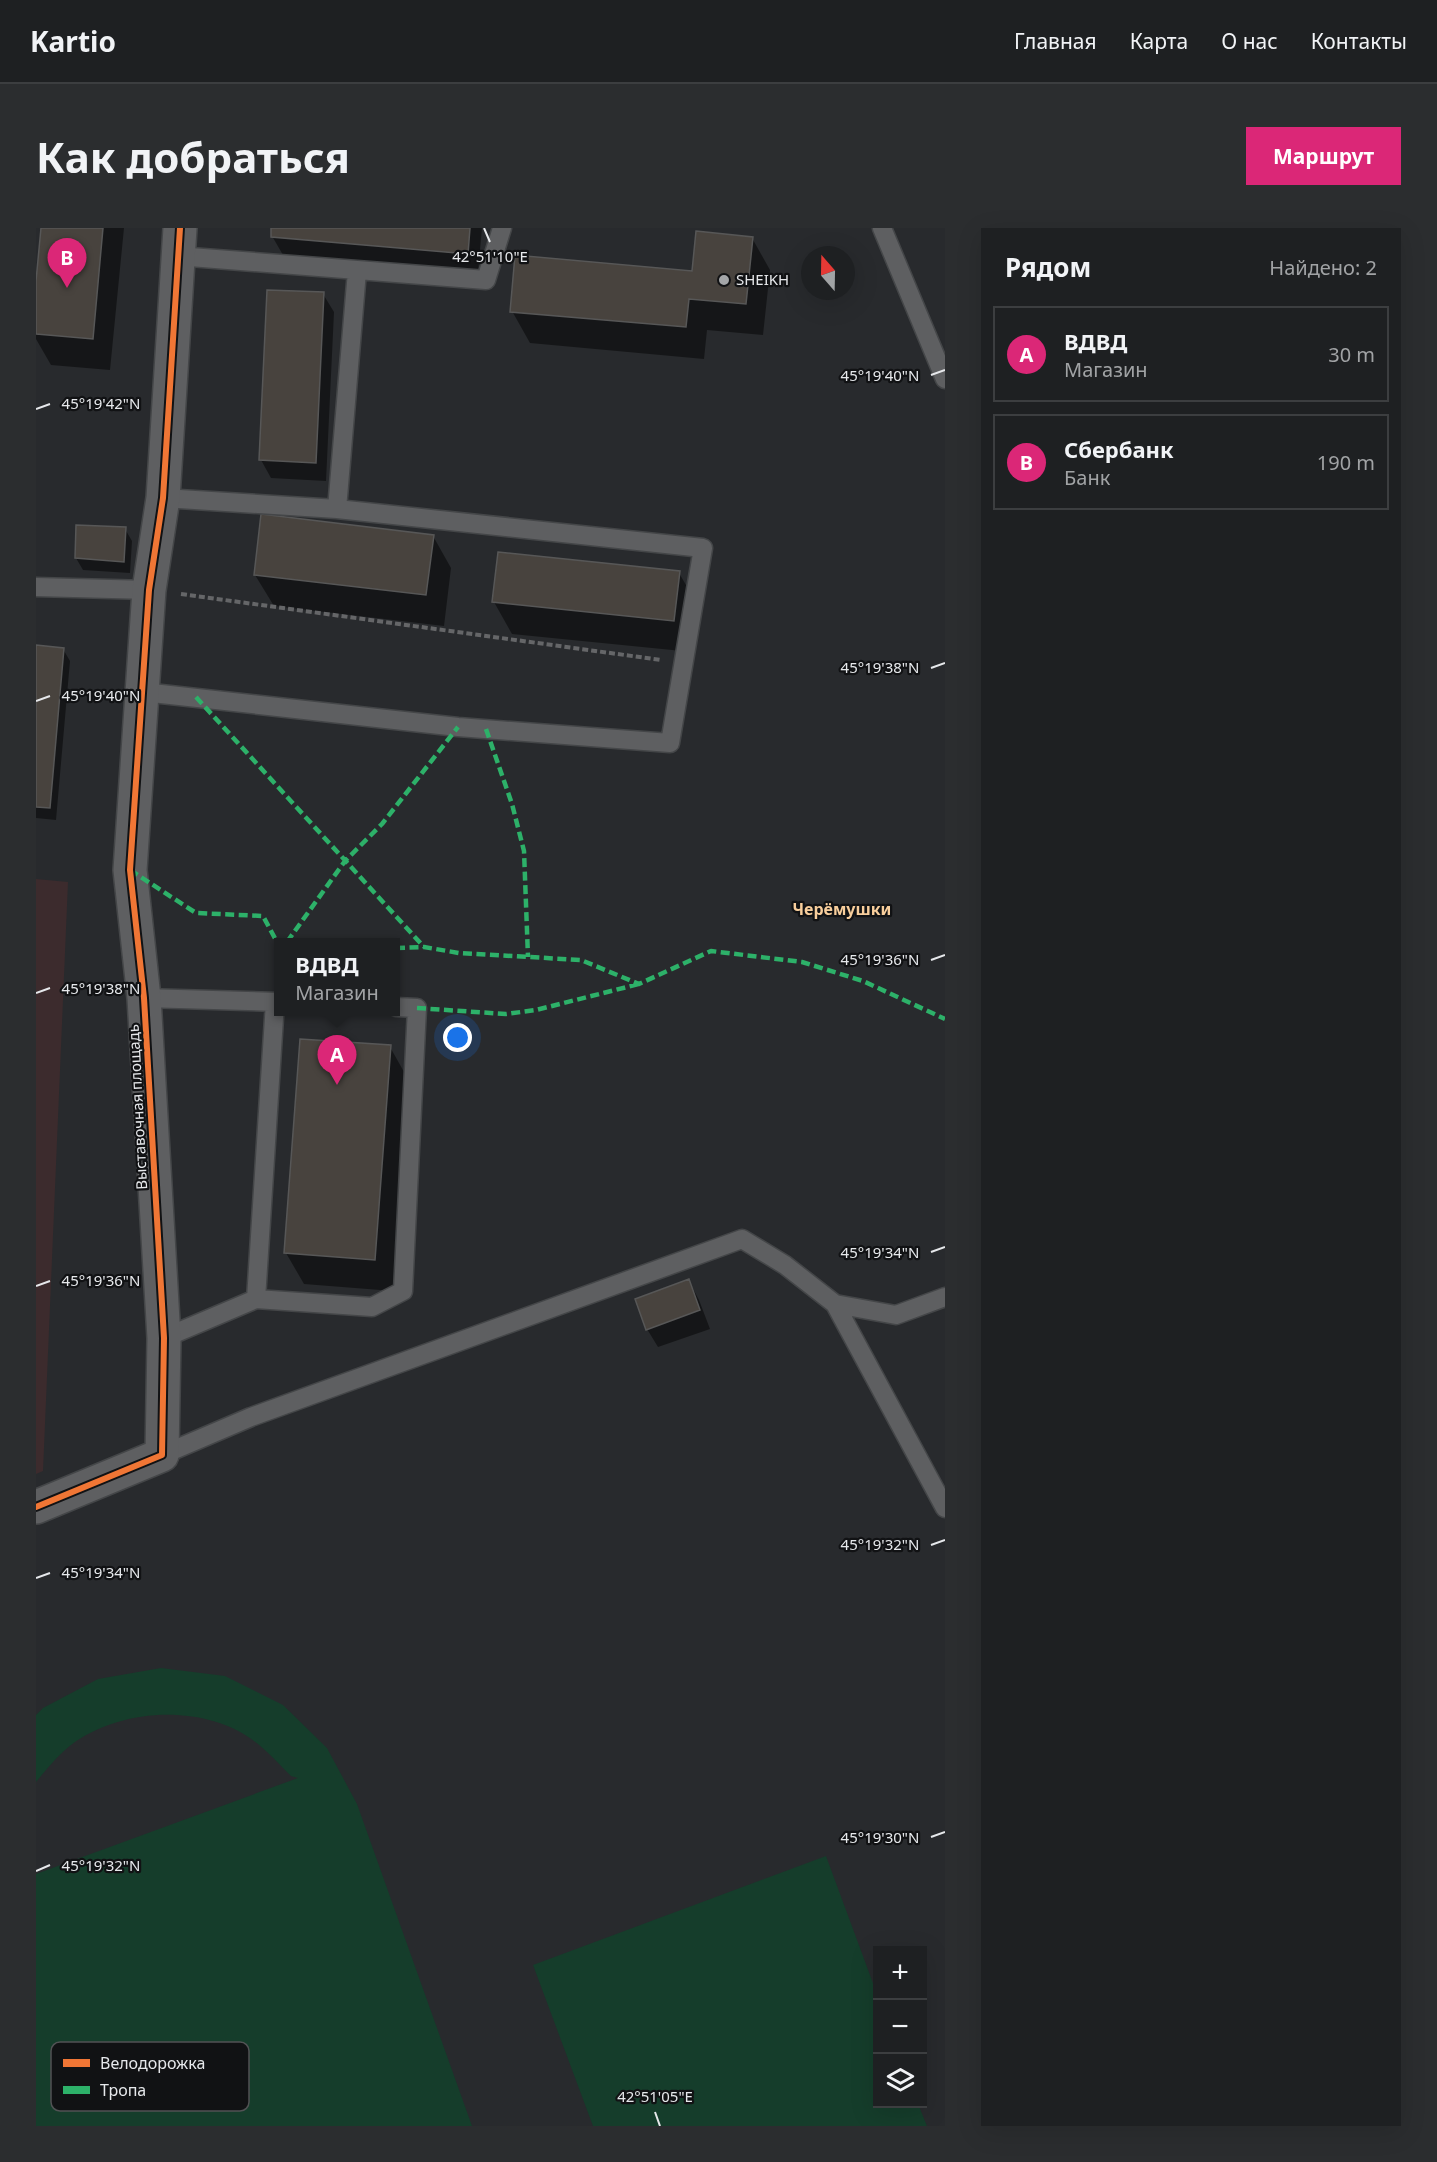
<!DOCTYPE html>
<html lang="ru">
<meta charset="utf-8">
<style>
body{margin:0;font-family:"Noto Sans",sans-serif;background:#2b2d2f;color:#f1f3f6}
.controls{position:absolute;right:18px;bottom:18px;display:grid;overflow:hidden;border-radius:0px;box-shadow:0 6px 24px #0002}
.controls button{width:54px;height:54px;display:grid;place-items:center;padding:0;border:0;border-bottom:2px solid #3c3e40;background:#1e2022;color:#f1f3f6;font:30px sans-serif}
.compass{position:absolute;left:765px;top:18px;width:54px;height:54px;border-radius:50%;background:#1e2022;box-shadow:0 6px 24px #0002;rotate:340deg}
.you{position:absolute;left:422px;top:810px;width:21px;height:21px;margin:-15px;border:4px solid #fff;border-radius:50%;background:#1a73e8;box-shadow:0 0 0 9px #1a73e833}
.badge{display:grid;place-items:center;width:39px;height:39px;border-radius:50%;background:#db2777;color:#fff;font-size:20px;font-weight:700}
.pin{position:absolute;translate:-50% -50px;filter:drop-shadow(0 2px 3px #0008)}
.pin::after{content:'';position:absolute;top:32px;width:21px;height:18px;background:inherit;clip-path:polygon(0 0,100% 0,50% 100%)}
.popup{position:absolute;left:238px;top:710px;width:126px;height:78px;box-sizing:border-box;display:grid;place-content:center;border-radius:0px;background:#1e2022;filter:drop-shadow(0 2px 4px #0005);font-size:20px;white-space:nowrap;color:#a1a3a5}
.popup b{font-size:22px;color:#f1f3f6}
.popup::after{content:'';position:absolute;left:50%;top:100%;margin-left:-12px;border:12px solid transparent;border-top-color:#1e2022}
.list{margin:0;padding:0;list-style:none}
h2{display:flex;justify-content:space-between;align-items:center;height:78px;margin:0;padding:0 24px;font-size:26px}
h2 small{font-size:20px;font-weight:400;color:#a1a3a5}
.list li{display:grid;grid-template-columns:39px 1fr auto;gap:18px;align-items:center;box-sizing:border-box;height:96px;margin:0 12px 12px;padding:0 12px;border:2px solid #3c3e40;border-radius:0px}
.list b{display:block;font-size:22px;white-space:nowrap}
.list p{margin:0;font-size:20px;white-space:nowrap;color:#a1a3a5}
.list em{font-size:20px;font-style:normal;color:#a1a3a5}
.icon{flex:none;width:33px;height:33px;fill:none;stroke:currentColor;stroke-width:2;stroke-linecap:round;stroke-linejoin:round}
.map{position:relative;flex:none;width:909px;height:1898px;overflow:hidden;border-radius:0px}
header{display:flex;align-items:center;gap:36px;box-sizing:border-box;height:84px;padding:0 30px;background:#1e2022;border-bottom:2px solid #3c3e40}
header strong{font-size:28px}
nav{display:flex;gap:33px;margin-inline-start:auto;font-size:21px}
.intro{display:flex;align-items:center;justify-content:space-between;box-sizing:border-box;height:144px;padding:0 36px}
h1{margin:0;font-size:42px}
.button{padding:15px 27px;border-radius:0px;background:#db2777;color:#fff;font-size:21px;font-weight:700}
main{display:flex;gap:36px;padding:0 36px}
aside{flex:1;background:#1e2022;border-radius:0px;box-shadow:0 6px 24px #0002}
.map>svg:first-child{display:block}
.education{fill:#3c2b2d}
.green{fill:#153d2b}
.shadow{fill:#0007}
.building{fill:#48433e;stroke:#575757;stroke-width:1.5}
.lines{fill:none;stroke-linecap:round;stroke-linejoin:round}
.service-casing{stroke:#444648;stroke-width:21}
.minor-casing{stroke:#444648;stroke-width:36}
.path{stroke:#656668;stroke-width:4;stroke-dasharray:6 3;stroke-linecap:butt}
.service{stroke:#5e5f61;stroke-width:18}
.minor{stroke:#5e5f61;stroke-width:33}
.quiet{stroke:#2db169;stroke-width:4.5;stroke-dasharray:9 4.5;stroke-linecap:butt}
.cycleway-casing{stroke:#111214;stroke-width:10}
.cycleway{stroke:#f07635;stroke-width:6}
.ticks{fill:none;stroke:#e6e8eb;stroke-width:2}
.poi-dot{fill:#a4a6a8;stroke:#111214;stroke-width:2}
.labels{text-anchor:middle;stroke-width:4.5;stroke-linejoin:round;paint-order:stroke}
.poi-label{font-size:15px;fill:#e6e8eb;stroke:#111214;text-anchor:start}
.street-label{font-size:15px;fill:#e6e8eb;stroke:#111214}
.neighbourhood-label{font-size:16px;font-weight:bold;fill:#f8ce9c;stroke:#111214}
.key{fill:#111214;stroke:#515254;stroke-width:1.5}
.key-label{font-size:16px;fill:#e6e8eb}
.ticks-label{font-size:15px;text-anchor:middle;fill:#e6e8eb;stroke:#111214;stroke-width:4.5;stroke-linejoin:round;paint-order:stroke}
</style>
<header>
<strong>Kartio</strong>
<nav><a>Главная</a><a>Карта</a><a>О нас</a><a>Контакты</a></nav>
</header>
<div class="intro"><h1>Как добраться</h1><a class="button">Маршрут</a></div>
<main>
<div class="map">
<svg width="909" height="1898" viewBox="0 0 909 1898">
<rect width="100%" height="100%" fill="#282a2d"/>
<path class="education" d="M0,651l32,3 -25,589 -7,3z"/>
<path class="green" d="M125,1440l64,8 58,29 44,43 30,56 115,322h-436v-252l262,-96 -7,-2c-11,-11 -22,-23 -33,-32 -51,-41 -136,-37 -187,1 -12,9 -25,25 -35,37v-67l7,-7 55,-29z
M790,1628l51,138 1,110h40l9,22h-334l-60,-161z"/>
<path class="shadow" d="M6,0h82l-14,142 -59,-5 -15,-26v-42z
M237,0h209l-4,44 -195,-17 -11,-19z
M716,10l18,32 -7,65 -56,-5 -3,29 -174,-16 -18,-32 181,-39z
M287,66l11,18 -8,169 -55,-3 -10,-18z
M89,301l7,12 -2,32 -47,-3 -7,-12z
M397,308l18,32 -7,58 -170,-20 -19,-31z
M643,345l18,31 -5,48 -180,-18 -18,-32z
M0,419l27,2 7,12 -14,159 -20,-2z
M354,819l18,32 -15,212 -89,-7 -18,-31z
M653,1053l10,19 11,29 -52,18 -11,-18z"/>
<path class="building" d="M5,0h62l-10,111 -57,-5v-53z
M235,0h199l-2,26 -197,-17z
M660,3l57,6 -7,67 -57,-5 -3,28 -176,-15 5,-57 177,16z
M231,62l57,2 -8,171 -57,-3z
M225,286l173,21 -8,60 -172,-20z
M40,297l50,2 -2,35 -49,-4z
M462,324l182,19 -6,50 -182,-19z
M0,417l28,3 -14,160 -14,-1z
M264,811l91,6 -16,215 -91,-7z
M653,1051l11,31 -54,20 -11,-31z"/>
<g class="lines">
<defs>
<path id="service" d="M846,0l63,151
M141,28l309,24 16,-52
M127,270l174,11 20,-238
M0,359l113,3
M107,464l315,35 212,16 33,-195 -366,-39
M108,770l134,4
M220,1071l19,-297
M799,1076l110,204
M128,1110l92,-39 116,8 31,-16 14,-283 -21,-1
M126,1227l89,-38 491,-178 43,26 50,39 61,11 49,-18"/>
<path id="minor" d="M0,1279l126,-52 2,-117 -20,-340 -14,-128 19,-280 14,-92 17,-270"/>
</defs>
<use href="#service" class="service-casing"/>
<use href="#minor" class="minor-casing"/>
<path class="path" d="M145,366l480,66"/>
<use href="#service" class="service"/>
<use href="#minor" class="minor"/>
<path class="quiet" d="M160,469l228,250
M450,501l26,75 12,47 4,106
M94,642l66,43 67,3 15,28
M251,714l58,-81 37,-37 76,-97
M360,720l28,-1 35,6 122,7 58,24 72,-33 91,11 61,19 82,38
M381,780l89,6 30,-4 103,-26"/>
<defs>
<path id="cycleway" d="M0,1279l126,-52 2,-117 -20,-340 -14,-128 19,-280 14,-92 17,-270"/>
</defs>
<use href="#cycleway" class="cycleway-casing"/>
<use href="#cycleway" class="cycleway"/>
</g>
<path class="ticks" d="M448,0l6,14M895,147l14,-5M0,181l14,-5M895,440l14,-5M0,473l14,-5M895,732l14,-5M0,765l14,-5M895,1024l14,-5M0,1058l14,-5M895,1317l14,-5M0,1350l14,-5M895,1609l14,-5M0,1643l14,-6M619,1884l5,14"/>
<circle class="poi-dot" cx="688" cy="52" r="6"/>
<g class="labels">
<g class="poi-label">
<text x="700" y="57">SHEIKH</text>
</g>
<g class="street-label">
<text transform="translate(102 879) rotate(-93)" y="5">Выставочная площадь</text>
</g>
<g class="neighbourhood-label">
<text x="806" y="687">Черёмушки</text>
</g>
</g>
<rect x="15" y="1814" width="198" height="69" rx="9" class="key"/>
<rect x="27" y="1831" width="27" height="8" fill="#f07635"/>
<rect x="27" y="1858" width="27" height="8" fill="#2db169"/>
<g class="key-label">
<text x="64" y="1841">Велодорожка</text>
<text x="64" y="1868">Тропа</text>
</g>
<g class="ticks-label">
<text x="454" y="34">42°51'10"E</text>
<text x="844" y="153">45°19'40"N</text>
<text x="65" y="181">45°19'42"N</text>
<text x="844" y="445">45°19'38"N</text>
<text x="65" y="473">45°19'40"N</text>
<text x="844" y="737">45°19'36"N</text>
<text x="65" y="766">45°19'38"N</text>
<text x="844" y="1030">45°19'34"N</text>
<text x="65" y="1058">45°19'36"N</text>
<text x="844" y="1322">45°19'32"N</text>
<text x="65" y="1350">45°19'34"N</text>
<text x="844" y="1615">45°19'30"N</text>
<text x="65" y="1643">45°19'32"N</text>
<text x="619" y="1874">42°51'05"E</text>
</g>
</svg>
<div class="controls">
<button>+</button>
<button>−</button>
<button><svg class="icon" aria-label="layers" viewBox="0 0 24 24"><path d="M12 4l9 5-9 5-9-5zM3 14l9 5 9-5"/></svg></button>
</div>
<svg class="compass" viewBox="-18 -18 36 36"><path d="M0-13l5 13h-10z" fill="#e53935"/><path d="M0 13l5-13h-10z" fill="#a1a3a5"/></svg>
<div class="you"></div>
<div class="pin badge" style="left:301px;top:857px">A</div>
<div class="popup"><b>ВДВД</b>Магазин</div>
<div class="pin badge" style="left:31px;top:60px">B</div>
</div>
<aside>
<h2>Рядом<small>Найдено: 2</small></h2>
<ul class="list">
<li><span class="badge">A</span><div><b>ВДВД</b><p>Магазин</p></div><em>30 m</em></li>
<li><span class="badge">B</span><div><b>Сбербанк</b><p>Банк</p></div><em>190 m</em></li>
</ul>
</aside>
</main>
